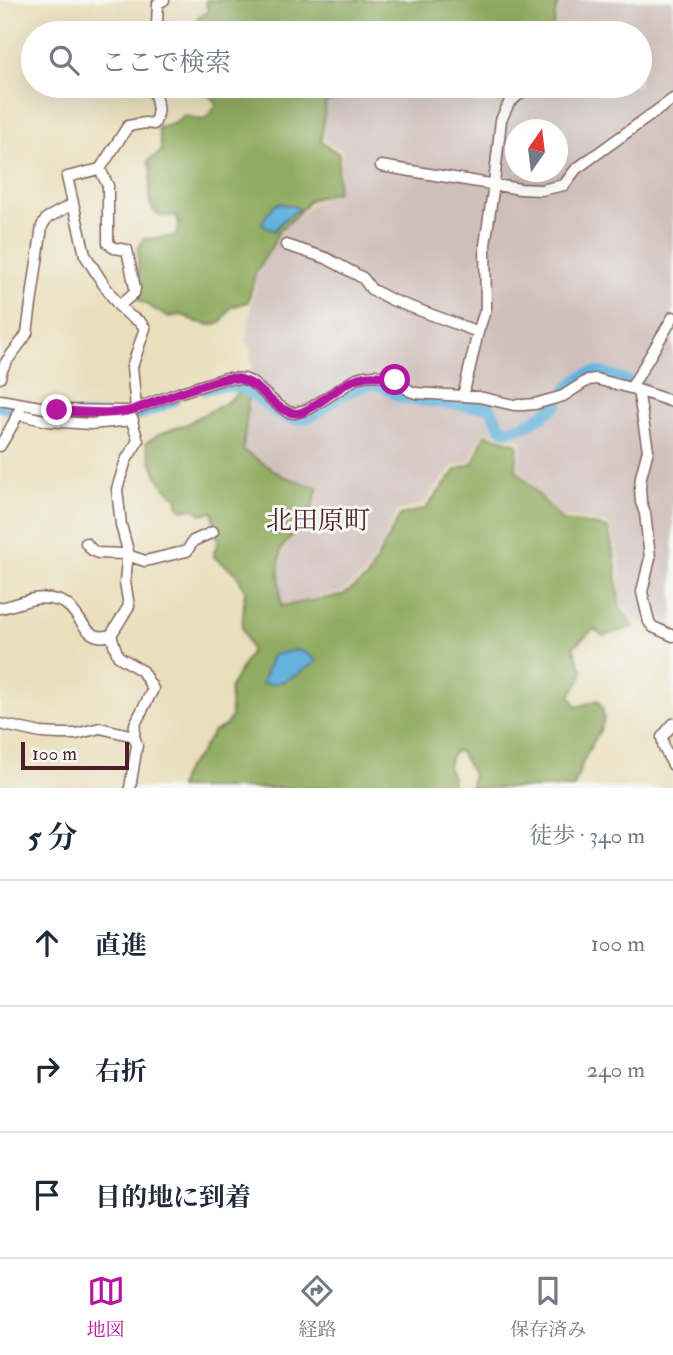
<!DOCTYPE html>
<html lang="ja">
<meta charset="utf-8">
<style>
body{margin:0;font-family:"IM FELL Double Pica","Noto Serif JP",serif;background:#f6f6f7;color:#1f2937}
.compass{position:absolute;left:505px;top:119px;width:63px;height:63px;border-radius:50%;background:#fff;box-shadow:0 7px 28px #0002;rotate:14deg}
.scale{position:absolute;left:21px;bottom:18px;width:108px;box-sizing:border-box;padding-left:7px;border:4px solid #4a1f2b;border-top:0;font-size:19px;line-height:24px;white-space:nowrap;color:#4a1f2b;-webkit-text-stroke:5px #f6f6f2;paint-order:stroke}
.stop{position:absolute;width:21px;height:21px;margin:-16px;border:5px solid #b5179e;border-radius:50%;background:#fff}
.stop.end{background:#b5179e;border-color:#fff;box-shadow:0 2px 7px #0008}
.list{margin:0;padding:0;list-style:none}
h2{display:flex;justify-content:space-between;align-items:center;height:91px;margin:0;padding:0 28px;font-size:30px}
h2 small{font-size:23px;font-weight:400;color:#747a83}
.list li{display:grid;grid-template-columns:46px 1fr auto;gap:21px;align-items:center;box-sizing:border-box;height:126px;padding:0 28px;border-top:2px solid #e0e1e3}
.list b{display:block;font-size:26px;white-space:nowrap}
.list em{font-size:23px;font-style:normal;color:#747a83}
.icon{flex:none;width:38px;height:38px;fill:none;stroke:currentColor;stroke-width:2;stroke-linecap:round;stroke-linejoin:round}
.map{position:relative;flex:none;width:673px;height:788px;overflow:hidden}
.search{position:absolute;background:#fff;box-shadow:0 7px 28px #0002;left:21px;right:21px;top:21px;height:77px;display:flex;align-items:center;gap:18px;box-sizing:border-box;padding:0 24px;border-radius:38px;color:#747a83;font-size:26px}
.sheet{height:469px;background:#fff}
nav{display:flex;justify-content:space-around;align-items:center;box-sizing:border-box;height:98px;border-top:2px solid #e0e1e3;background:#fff;font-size:19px;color:#747a83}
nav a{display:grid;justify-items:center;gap:4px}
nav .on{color:#b5179e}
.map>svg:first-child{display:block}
.industrial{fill:#cfc0bb;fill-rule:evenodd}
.forest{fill:#90ac60;stroke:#6d6646;stroke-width:2}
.water{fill:#62b2dd;stroke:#566884;stroke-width:2}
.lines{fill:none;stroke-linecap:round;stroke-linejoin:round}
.river{stroke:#62b2dd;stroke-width:12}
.minor-casing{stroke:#82625d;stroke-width:13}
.minor{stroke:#fff;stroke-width:10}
.route{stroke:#b5179e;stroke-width:9}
.labels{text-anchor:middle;stroke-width:6;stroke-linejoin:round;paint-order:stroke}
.neighbourhood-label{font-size:26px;fill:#4a1f2b;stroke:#f6f6f2}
</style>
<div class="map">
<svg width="673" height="788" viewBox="0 0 673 788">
<rect width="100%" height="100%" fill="#f6f6f2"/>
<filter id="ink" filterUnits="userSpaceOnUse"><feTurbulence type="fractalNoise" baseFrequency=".0143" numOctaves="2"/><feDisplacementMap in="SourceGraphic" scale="14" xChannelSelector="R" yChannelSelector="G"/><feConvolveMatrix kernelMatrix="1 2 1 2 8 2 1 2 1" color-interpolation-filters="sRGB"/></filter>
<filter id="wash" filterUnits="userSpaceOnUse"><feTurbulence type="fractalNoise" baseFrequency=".00686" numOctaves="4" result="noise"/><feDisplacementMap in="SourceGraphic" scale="28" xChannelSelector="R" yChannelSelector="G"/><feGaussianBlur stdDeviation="1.57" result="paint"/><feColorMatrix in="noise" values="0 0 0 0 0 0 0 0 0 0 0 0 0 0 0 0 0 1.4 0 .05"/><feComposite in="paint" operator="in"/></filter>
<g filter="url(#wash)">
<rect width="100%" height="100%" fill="#e9dfbb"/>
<path class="industrial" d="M563,0h110v634l-19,-10 -20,-2 -12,-18 -3,-45 -9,-34 -28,-6 -20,-2 -44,-48 4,-28 -38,-10 -14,30 -18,6 -29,37 -26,7 -16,36 -17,29 -22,16 -61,13v-37l2,-18 29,-35 9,-27 -39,-14 -38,-25 8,-60 -6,-2 6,-18 -2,-22 -4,-6 10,-63 25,-46 32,-29 25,-10 4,-42 -18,-11 2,-37 16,-3 -1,-14h299v-53h-85l3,-23zM516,130h42v42h-42z"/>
<path class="forest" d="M206,0h354l-4,9 -3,24h-371l1,-4 8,-2 8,-4 -2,-6 11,-5z
M200,86h139l1,13 -14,3 -5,39 18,13 -2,38 -27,8 -17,19 -14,12 -6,13 -18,31 -7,27 -17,5 -10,16 -11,2 -16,-4 -11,-6 -16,2 -28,-17 -1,-51 6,-10 32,-3 3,-11 -2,-9h-16l-8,-6 -4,-10 2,-29 -3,-10 14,-10 -4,-23 19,-6 7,-7 18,5 6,-4 9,-12z
M238,392h6l5,4 -6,54 40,26 35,12 -7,25 -30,36 -2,19 2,38 62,-11 24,-17 33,-63 25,-6 31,-39 17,-7 12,-29 33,10 -2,26 47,51 20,2 25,5 7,31 5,48 14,20 -31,9 -9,-7 -21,18 10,24 -4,11 -9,13 7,12 21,-7c12,19 3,29 -7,46 -7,13 -13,28 -17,42h-103l2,-13 -13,-23 -5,-1 -5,7 -2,11 4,7v12h-273l1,-6 6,-13 13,-14 14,-23 12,-6 6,-9 -1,-29 21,-37 -9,-24 3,-37 -9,-17 -22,-16v-5l5,-12 -4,-6 -2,-22 -13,2 -6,-6 -12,2 -3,-2 -2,-11c-21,-12 -24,-32 -31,-54 7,-7 25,-14 35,-17 7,-1 13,-7 19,-10 14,-7 28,-12 38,-24z"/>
<path class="water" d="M279,203l17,4 3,2 -16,11 -9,11 -12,-7v-2l12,-17z
M296,650l8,2 12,8v2c-17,10 -34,26 -54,21l10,-28z"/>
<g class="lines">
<path class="river" d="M204,389c57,-17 52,28 95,30 16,0 29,-17 42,-24 12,-7 24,-10 37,-12l24,15 69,8h18l12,22 6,3c20,-5 35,-13 50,-27
M567,389c7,-6 15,-14 25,-16 13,-2 38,9 51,14
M0,406l30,7
M52,416l74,1 14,-3 34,-14"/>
</g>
</g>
<g filter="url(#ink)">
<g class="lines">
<defs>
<path id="minor" d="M154,33l3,-10 1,-20 6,-3
M381,166l139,23 21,1 23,-5 12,-16 97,-70
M100,169l8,17v57l6,5 13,2 8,38 -1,5 -15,13
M286,245l40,13 37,20 8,11 21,11 86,32
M0,378c2,-17 19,-30 27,-45l15,-107 5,-8 26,-14
M631,388l42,-71
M638,390l10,60 -7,27 -1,11 1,14 4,11 5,45 -8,34 7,30 4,5 20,9
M463,396l15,-64 8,-24 -1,-63 9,-61 7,-64 8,-17 20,-17
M0,400l57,10 66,1h6l52,-19 45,-14 18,1 7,3 28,24 9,6 7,1 14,-4 48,-31 7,-2 11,-1 10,2 10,3 15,11 6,2 63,4 35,8h9l12,-1 28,-8 25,-16 8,-1 42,11 35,12
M136,408l-4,-41 13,-39 -5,-6 -10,-6 -11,-10 -15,-21 -19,-30 -18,-78 33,-8 28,-43 17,-3 9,1c7,-13 2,-24 -1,-38
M17,414l31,7 42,3 43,-4
M0,446l13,-22 6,-13
M86,543l6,7 6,3 26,1 21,7 42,-10 6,-10 20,-9
M0,608c23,-4 34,-15 60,-7 21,7 22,43 51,34l18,-29 -4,-24 3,-31 -7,-26 -4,-36 9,-29 12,-19 -9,-30
M111,635l7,21 24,15 11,18 -18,35 -1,12 3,9 -7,43
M0,724l41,9 18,1h17l24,-6 34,8
M673,724l-11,13 2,11 9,17"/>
</defs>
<use href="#minor" class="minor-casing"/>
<use href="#minor" class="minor"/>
</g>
</g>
<g class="lines" filter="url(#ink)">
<path class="route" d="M57,410c20,2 57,5 75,0 24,-8 47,-18 71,-25 9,-3 18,-6 26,-7 32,-2 44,38 70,35 7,-1 13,-6 19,-10 27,-18 42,-36 77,-23"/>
</g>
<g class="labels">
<g class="neighbourhood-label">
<text x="318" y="529">北田原町</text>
</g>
</g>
</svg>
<svg class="compass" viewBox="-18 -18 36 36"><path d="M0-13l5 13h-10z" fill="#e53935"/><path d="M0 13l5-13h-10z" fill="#747a83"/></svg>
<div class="scale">100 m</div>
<div class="stop" style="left:395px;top:380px"></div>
<div class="stop end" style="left:57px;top:410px"></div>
<div class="search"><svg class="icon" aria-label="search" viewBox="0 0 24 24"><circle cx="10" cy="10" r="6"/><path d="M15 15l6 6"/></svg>ここで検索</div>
</div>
<section class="sheet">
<h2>5 分<small>徒歩 · 340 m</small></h2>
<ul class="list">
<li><svg class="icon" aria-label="ahead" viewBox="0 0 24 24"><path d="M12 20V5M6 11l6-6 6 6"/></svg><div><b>直進</b></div><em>100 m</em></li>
<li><svg class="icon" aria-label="right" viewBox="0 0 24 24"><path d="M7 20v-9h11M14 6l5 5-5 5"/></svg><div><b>右折</b></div><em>240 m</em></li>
<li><svg class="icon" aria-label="arrive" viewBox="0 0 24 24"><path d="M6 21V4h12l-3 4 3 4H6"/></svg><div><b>目的地に到着</b></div></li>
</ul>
</section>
<nav>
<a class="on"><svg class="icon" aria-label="map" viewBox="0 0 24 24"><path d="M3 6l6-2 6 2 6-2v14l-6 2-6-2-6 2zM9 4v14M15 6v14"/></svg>地図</a>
<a><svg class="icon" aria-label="directions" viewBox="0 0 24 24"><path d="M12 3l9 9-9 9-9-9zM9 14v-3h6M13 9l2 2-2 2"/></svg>経路</a>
<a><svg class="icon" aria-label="saved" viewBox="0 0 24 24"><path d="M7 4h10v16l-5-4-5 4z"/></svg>保存済み</a>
</nav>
